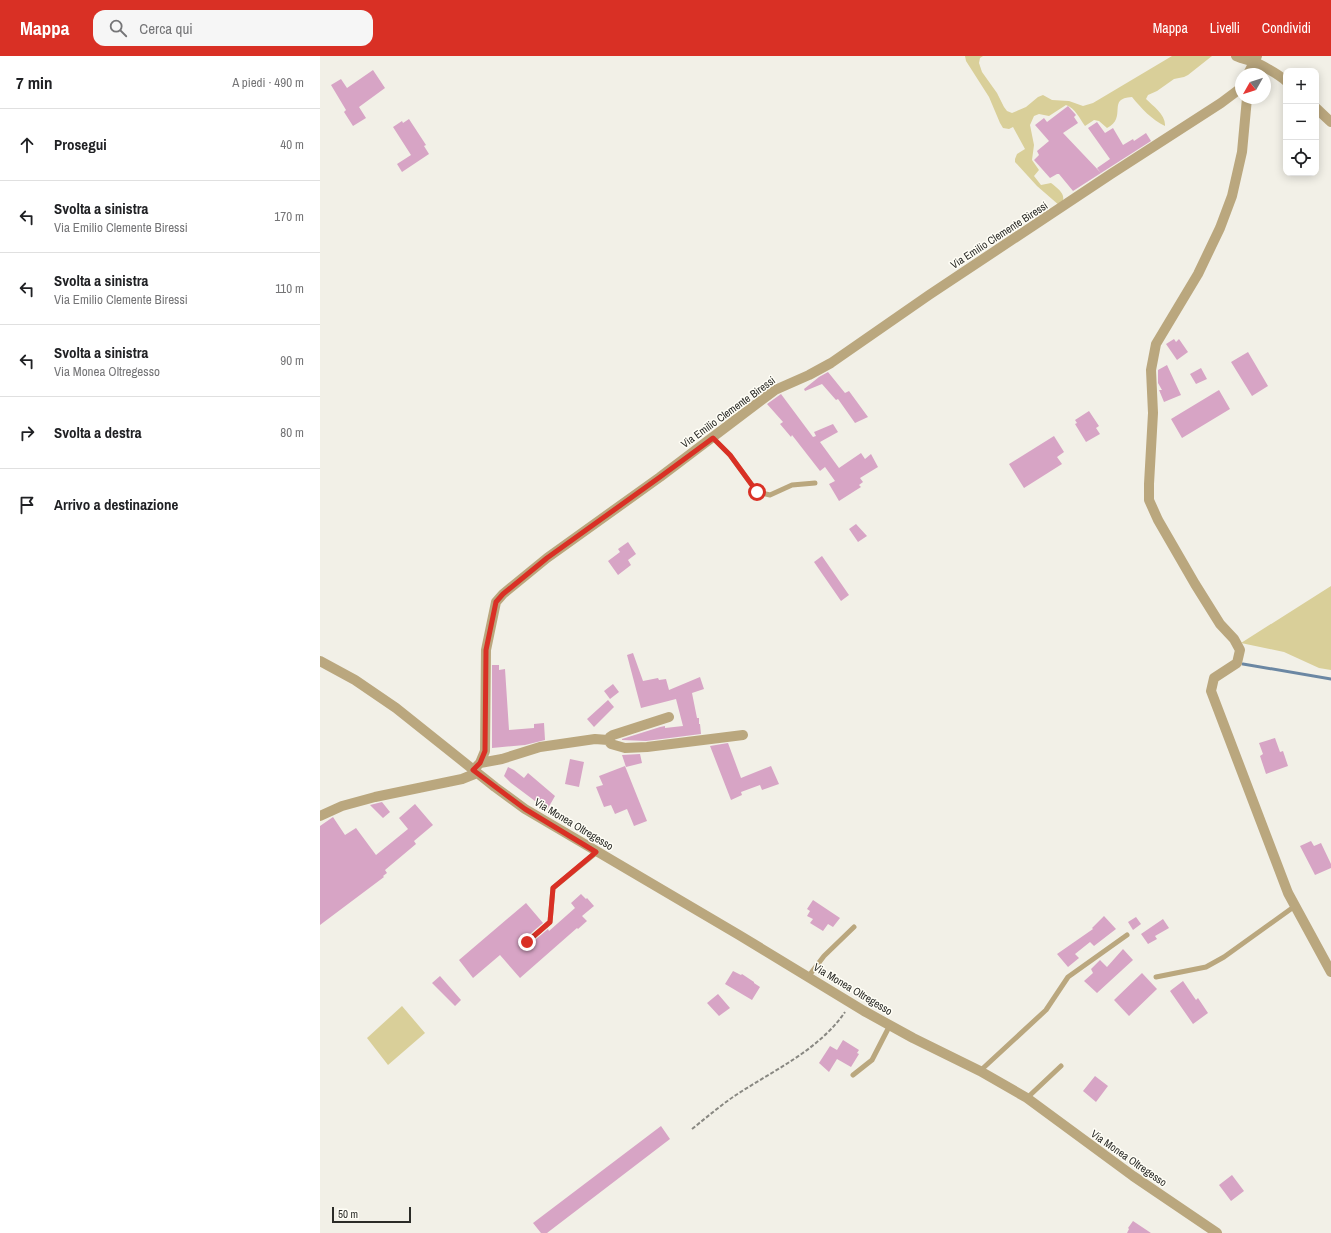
<!DOCTYPE html>
<html lang="it">
<meta charset="utf-8">
<style>
body{margin:0;font-family:"Archivo Narrow",sans-serif;background:#f6f6f6;color:#202124}
.controls{position:absolute;right:12px;top:12px;display:grid;overflow:hidden;border-radius:8px;box-shadow:0 2px 10px #0003}
.controls button{width:36px;height:36px;display:grid;place-items:center;padding:0;border:0;border-bottom:1px solid #e0e0e0;background:#fff;color:#202124;font:20px sans-serif}
.compass{position:absolute;left:915px;top:12px;width:36px;height:36px;border-radius:50%;background:#fff;box-shadow:0 2px 10px #0003;rotate:231deg}
.scale{position:absolute;left:12px;bottom:10px;width:79px;box-sizing:border-box;padding-left:4px;border:2px solid #2b2b27;border-top:0;font-size:11px;line-height:14px;white-space:nowrap;color:#2b2b27;-webkit-text-stroke:3px #fffef6;paint-order:stroke}
.stop{position:absolute;width:12px;height:12px;margin:-9px;border:3px solid #d93025;border-radius:50%;background:#fff}
.stop.end{background:#d93025;border-color:#fff;box-shadow:0 1px 4px #0008}
.list{margin:0;padding:0;list-style:none}
h2{display:flex;justify-content:space-between;align-items:center;height:52px;margin:0;padding:0 16px;font-size:17px}
h2 small{font-size:13px;font-weight:400;color:#757577}
.list li{display:grid;grid-template-columns:26px 1fr auto;gap:12px;align-items:center;box-sizing:border-box;height:72px;padding:0 16px;border-top:1px solid #e0e0e0}
.list b{display:block;font-size:15px;white-space:nowrap}
.list p{margin:0;font-size:13px;white-space:nowrap;color:#757577}
.list em{font-size:13px;font-style:normal;color:#757577}
.icon{flex:none;width:22px;height:22px;fill:none;stroke:currentColor;stroke-width:2;stroke-linecap:round;stroke-linejoin:round}
.map{position:relative;flex:none;width:1011px;height:1177px;overflow:hidden}
header{display:flex;align-items:center;gap:24px;box-sizing:border-box;height:56px;padding:0 20px;background:#d93025;color:#fff}
header strong{font-size:19px}
nav{display:flex;gap:22px;margin-inline-start:auto;font-size:14px}
.search{width:280px;height:36px;background:#f6f6f6;display:flex;align-items:center;gap:10px;box-sizing:border-box;padding:0 14px;border-radius:12px;color:#757577;font-size:15px}
main{display:flex}
aside{flex:1;background:#fff}
.map>svg:first-child{display:block}
.green{fill:#d9cf99}
.lines{fill:none;stroke-linecap:round;stroke-linejoin:round}
.stream{stroke:#6b87a3;stroke-width:3}
.building{fill:#d7a4c5}
.path{stroke:#898882;stroke-width:2;stroke-dasharray:4 2;stroke-linecap:butt}
.lane{stroke:#baa77e;stroke-width:5}
.street{stroke:#baa77e;stroke-width:10}
.route{stroke:#d93025;stroke-width:5}
.labels{text-anchor:middle;stroke-width:3;stroke-linejoin:round;paint-order:stroke}
.street-label{font-size:11px;fill:#2b2b27;stroke:#fffef6}
</style>
<header>
<strong>Mappa</strong>
<div class="search"><svg class="icon" aria-label="search" viewBox="0 0 24 24"><circle cx="10" cy="10" r="6"/><path d="M15 15l6 6"/></svg>Cerca qui</div>
<nav><a>Mappa</a><a>Livelli</a><a>Condividi</a></nav>
</header>
<main>
<aside>
<h2>7 min<small>A piedi · 490 m</small></h2>
<ul class="list">
<li><svg class="icon" aria-label="ahead" viewBox="0 0 24 24"><path d="M12 20V5M6 11l6-6 6 6"/></svg><div><b>Prosegui</b></div><em>40 m</em></li>
<li><svg class="icon" aria-label="left" viewBox="0 0 24 24"><path d="M17 20v-9H6M10 6l-5 5 5 5"/></svg><div><b>Svolta a sinistra</b><p>Via Emilio Clemente Biressi</p></div><em>170 m</em></li>
<li><svg class="icon" aria-label="left" viewBox="0 0 24 24"><path d="M17 20v-9H6M10 6l-5 5 5 5"/></svg><div><b>Svolta a sinistra</b><p>Via Emilio Clemente Biressi</p></div><em>110 m</em></li>
<li><svg class="icon" aria-label="left" viewBox="0 0 24 24"><path d="M17 20v-9H6M10 6l-5 5 5 5"/></svg><div><b>Svolta a sinistra</b><p>Via Monea Oltregesso</p></div><em>90 m</em></li>
<li><svg class="icon" aria-label="right" viewBox="0 0 24 24"><path d="M7 20v-9h11M14 6l5 5-5 5"/></svg><div><b>Svolta a destra</b></div><em>80 m</em></li>
<li><svg class="icon" aria-label="arrive" viewBox="0 0 24 24"><path d="M6 21V4h12l-3 4 3 4H6"/></svg><div><b>Arrivo a destinazione</b></div></li>
</ul>
</aside>
<div class="map">
<svg width="1011" height="1177" viewBox="0 0 1011 1177">
<rect width="100%" height="100%" fill="#f2f0e7"/>
<path class="green" d="M645,0h18l-3,2 -1,5 3,9 15,21 7,14 3,4 5,2 14,-6 12,-10 5,-2 9,5 17,1 14,5 10,-3 79,-47h40l-24,19 -4,2 -10,2 -17,12 -9,4 -2,4c7,7 20,16 19,27 -13,-6 -24,-18 -33,-29 -26,1 -4,21 -25,31l-8,-7 -5,-1 -9,6c-5,-7 -10,-18 -19,-21l-17,11 -10,-2 -5,2 -4,9 4,20 -2,15 7,10 -5,6 7,9 10,-2c9,7 17,13 9,23l-23,-20 -22,-24v-3l2,-5 8,-5 -12,-22 -4,2 -6,-1 -3,-5 -11,-26 -23,-36z
M1011,530v84l-12,-2 -35,-16 -43,-9z
M82,950l23,27 -37,32 -21,-27z"/>
<g class="lines">
<path class="stream" d="M923,608l88,15"/>
</g>
<path class="building" d="M53,14l12,18 -26,19 7,11 -13,8 -9,-14 2,-2 -15,-25 10,-6 6,9z
M748,50l8,9 -2,2 4,6 -15,10 38,40 -28,18 -14,-17h-2l-7,4 -16,-18 5,-5 -2,-4 12,-10 -14,-16 9,-7 3,4z
M89,63l17,26 -2,1 5,8 -27,18 -5,-8 14,-9 -18,-28 9,-6 1,2z
M777,66l8,11 8,-5 10,17 10,-6 1,2 12,-8 5,8 -50,32 -4,-5 13,-9 -22,-31z
M854,283l2,3 3,-3 9,13 -11,8 -11,-16z
M928,296l20,34 -16,10 -21,-34z
M847,309l14,30 -17,7 -5,-12h3l-4,-7v-13z
M881,312l6,11 -11,5 -6,-10z
M508,316l17,21 4,-2 19,26 -13,6 -17,-24 -2,1 -14,-16 -17,7 -1,-2 15,-12z
M899,334l11,19 -48,29 -11,-19z
M461,338l32,43 3,-1 -2,-4 19,-8 5,8 -18,10 19,26 22,-15 4,6 6,-5 7,13 -18,11 3,4 -4,3 2,2 -22,14 -10,-17 6,-3 -10,-14 -5,4 -28,-36 -1,2 -11,-13 3,-2 -16,-18z
M769,355l10,15 -3,2 4,6 -14,8 -11,-18 2,-1 -2,-3z
M734,380l10,16 -7,5 5,7 -38,24 -15,-24z
M536,468l11,12 -9,6 -9,-13z
M308,486l8,12 -8,6 3,5 -13,10 -10,-14 12,-9 -2,-3z
M502,500l27,39 -8,6 -27,-39z
M313,597l10,28 15,-3 1,2 7,-1 3,11 31,-13 4,12 -12,4 5,25h2v6h1l1,10 -55,7 -24,-1v-1l38,-12 5,-1v2l18,-2 -7,-27 -35,9 -14,-53z
M172,609h7v5l6,-1 4,61 25,-2v-4l10,-1 1,17 -20,5 -33,3z
M293,628l6,8 -9,7 -6,-8z
M288,644l6,7 -20,20 -7,-8z
M955,682l5,14 3,-1 5,15 -22,8 -6,-18 3,-2 -4,-11z
M408,687l13,35 30,-12 8,18 -17,6 -2,-5 -19,7 1,3 -11,5 -21,-54z
M320,698l2,9 -16,4 -4,-12z
M250,703l14,3 -5,25 -14,-3z
M305,710l22,55 -13,5 -7,-17 -12,5 -4,-9 -7,2 -8,-20 7,-2 -4,-9z
M188,711l6,3 10,8 4,-5 27,23 -8,14 -36,-27 -7,-7z
M62,746l8,10 -7,6 -13,-13z
M95,748l18,21 -19,16 2,3 -31,26 2,3 -4,3 1,1 -64,48v-99l13,-9 12,18 11,-7 20,27 32,-26 -9,-11z
M991,785l3,5 7,-3 10,21v4l-16,7 -15,-29z
M261,838l5,5 1,-1 7,8 -12,10 5,5 -9,8 -1,-1 -57,50 -20,-23 -27,23 -14,-18 67,-57 17,20 -20,17 1,5h5l19,-16 1,2 26,-23 -4,-5z
M493,844l27,18 -7,9 -5,-3 -5,7 -13,-8 3,-4 -6,-3 3,-5 -3,-2z
M784,860l12,13 -22,17 -4,-4 -15,12 4,4 -11,9 -11,-13 36,-25 -1,-1z
M816,861l5,7 -8,6 -5,-8z
M843,863l6,9 -14,8 2,3 -9,5 -7,-10z
M803,893l10,11 -36,33 -13,-12 9,-8 -2,-4 9,-9 7,7z
M413,915l8,4 1,-1 12,8v1l6,4 -8,13 -27,-16z
M822,917l15,16 -28,27 -15,-16z
M120,920l21,24 -6,6 -23,-23z
M863,925l13,19 2,-2 10,15 -15,11 -23,-33z
M398,938l12,14 -11,8 -12,-13z
M523,984l16,10 -2,3 2,1 -8,13 -14,-8 -8,13 -10,-9 11,-17 7,4z
M775,1020l13,10 -12,16 -13,-11z
M341,1070l9,13 -123,94h-6l-8,-10z
M912,1119l12,16 -13,10 -12,-16z
M813,1165l18,12h-24l2,-4 -1,-1z"/>
<g class="lines">
<path class="path" d="M372,1073c15,-12 29,-24 44,-34 38,-25 83,-45 109,-83"/>
<path class="lane" d="M393,382l17,17 27,37 13,3 22,-10 23,-2
M207,886l23,-20 3,-34 44,-36
M488,921l16,-21 30,-29
M836,921l50,-10 18,-10 71,-51
M660,1015l66,-61 22,-33 59,-42
M533,1019l19,-15 18,-35
M707,1042l34,-32"/>
<path class="street" d="M916,0c6,3 13,4 19,6 10,5 23,12 31,19
M928,18l9,-18
M927,42l-5,54 -10,44 -12,32 -22,46 -42,70 -5,26 2,43 -4,71v16l9,20 37,64 25,40 14,15 6,11 -3,13 -23,15 -3,13 77,202 43,79
M996,52l15,14
M0,605l35,19 41,28 99,79 30,22 214,126 125,76 49,27 67,33 47,27 106,78 84,57
M288,684l2,-3 3,-2 56,-18
M160,707l5,-12 1,-101 10,-48 7,-8 44,-36 113,-81 115,-87 34,-15 22,-12 98,-68 182,-121 110,-71 20,-15
M157,710l3,-3 22,-4 38,-12 55,-8 13,1 3,4 14,4 22,-1 96,-12
M0,760l22,-10 33,-9 87,-18 15,-6"/>
</g>
<g class="lines">
<path class="route" d="M207,886l23,-20 3,-34 43,-36 -71,-43 -52,-39 7,-7 5,-12 1,-101 10,-48 7,-8 44,-36 113,-81 53,-39 17,17 27,37"/>
</g>
<g class="labels">
<g class="street-label">
<text transform="translate(679 179) rotate(-33)" y="4">Via Emilio Clemente Biressi</text>
<text transform="translate(408 356) rotate(-36)" y="4">Via Emilio Clemente Biressi</text>
<text transform="translate(254 768) rotate(31)" y="4">Via Monea Oltregesso</text>
<text transform="translate(533 933) rotate(31)" y="4">Via Monea Oltregesso</text>
<text transform="translate(809 1102) rotate(35)" y="4">Via Monea Oltregesso</text>
</g>
</g>
</svg>
<div class="controls">
<button>+</button>
<button>−</button>
<button><svg class="icon" aria-label="locate" viewBox="0 0 24 24"><circle cx="12" cy="12" r="6"/><path d="M12 2v4M12 18v4M2 12h4M18 12h4"/></svg></button>
</div>
<svg class="compass" viewBox="-18 -18 36 36"><path d="M0-13l5 13h-10z" fill="#e53935"/><path d="M0 13l5-13h-10z" fill="#757577"/></svg>
<div class="scale">50 m</div>
<div class="stop" style="left:437px;top:436px"></div>
<div class="stop end" style="left:207px;top:886px"></div>
</div>
</main>
